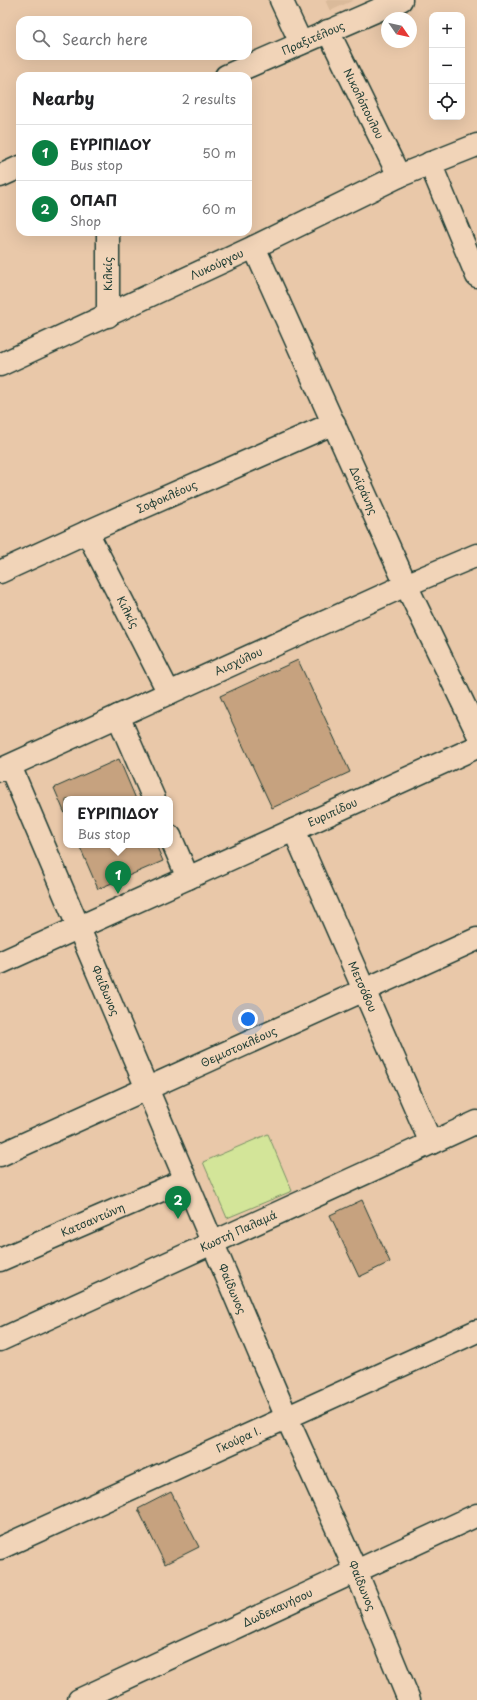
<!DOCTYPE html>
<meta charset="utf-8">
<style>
body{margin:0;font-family:"Playpen Sans",sans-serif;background:#f2f2f2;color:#202124}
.controls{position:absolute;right:12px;top:12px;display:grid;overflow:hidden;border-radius:8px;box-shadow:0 4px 16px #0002}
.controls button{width:36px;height:36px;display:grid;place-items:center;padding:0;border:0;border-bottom:1px solid #e0e0e0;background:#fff;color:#202124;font:20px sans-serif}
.compass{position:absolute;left:381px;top:12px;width:36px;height:36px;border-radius:50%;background:#fff;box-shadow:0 4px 16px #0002;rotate:124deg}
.you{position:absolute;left:248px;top:1019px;width:14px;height:14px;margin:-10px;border:3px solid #fff;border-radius:50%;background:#1a73e8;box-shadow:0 0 0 6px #1a73e833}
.badge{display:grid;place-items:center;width:26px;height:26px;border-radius:50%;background:#0b8043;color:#fff;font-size:13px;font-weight:700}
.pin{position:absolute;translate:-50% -33px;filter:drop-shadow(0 1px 2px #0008)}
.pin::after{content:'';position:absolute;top:21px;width:14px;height:12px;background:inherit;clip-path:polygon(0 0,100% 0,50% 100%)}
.popup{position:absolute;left:63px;top:796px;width:110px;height:52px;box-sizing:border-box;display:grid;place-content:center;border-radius:8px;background:#fff;filter:drop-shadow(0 1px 3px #0005);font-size:13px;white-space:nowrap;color:#757577}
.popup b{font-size:15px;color:#202124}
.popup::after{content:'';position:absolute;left:50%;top:100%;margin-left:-8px;border:8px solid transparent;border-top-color:#fff}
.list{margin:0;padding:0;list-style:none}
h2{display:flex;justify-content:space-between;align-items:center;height:52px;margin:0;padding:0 16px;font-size:17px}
h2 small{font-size:13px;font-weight:400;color:#757577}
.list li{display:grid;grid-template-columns:26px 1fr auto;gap:12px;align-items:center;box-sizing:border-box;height:56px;padding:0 16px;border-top:1px solid #e0e0e0}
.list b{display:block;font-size:15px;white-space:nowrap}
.list p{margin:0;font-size:13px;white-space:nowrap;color:#757577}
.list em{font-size:13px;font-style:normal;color:#757577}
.icon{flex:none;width:22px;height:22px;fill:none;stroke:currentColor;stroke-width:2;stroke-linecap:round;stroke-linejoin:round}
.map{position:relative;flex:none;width:477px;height:1700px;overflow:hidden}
.search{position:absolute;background:#fff;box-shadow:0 4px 16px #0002;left:16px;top:16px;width:236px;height:44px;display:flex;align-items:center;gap:10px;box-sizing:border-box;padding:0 14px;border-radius:12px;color:#757577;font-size:15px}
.panel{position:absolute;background:#fff;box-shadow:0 4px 16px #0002;left:16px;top:72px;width:236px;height:164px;border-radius:12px}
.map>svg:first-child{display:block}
.built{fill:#daba9a}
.green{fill:#d3e599;stroke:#799166}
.building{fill:#c6a27f;stroke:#1f3d34}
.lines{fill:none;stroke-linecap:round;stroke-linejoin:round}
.minor-casing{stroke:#1f3d34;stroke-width:25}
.minor{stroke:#f1d4b8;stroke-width:22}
.labels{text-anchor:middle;stroke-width:3;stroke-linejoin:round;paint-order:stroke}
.street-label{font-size:11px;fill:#1f3d34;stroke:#f1d4b8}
</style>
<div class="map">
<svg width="477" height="1700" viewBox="0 0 477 1700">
<rect width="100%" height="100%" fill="#e9c8a9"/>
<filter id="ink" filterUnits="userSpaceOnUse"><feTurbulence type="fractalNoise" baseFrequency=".025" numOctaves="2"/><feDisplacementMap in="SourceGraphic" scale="8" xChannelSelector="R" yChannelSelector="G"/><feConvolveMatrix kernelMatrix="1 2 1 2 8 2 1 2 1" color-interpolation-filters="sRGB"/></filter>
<g filter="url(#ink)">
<path class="built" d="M325,0h29l-24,11z"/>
<path class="green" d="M268,1134l24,57 -65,27 -24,-56z"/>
<path class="building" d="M298,660l52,112 -78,36 -52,-112z
M119,759l17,40h-70v17l-12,-28z
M79,845h77l7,16 -65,28z
M362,1200l28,62 -31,15 -29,-62z
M171,1492l28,55 -34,17 -27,-55z"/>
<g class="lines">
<defs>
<g id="minor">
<path d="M281,0l20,43"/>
<path id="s1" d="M328,31l71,145"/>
<path id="s2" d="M226,76l175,-76"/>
<path d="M430,163l47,113"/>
<path d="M0,176l20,-9"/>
<path id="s3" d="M254,247l152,338 71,147"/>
<path d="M108,316v-84"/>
<path id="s4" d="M0,365l254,-118 145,-71 78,-31"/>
<path id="s5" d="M87,532l82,161"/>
<path id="s6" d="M0,572l87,-40 247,-109"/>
<path d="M118,716l36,83"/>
<path id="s7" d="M10,766l277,652 69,153 53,129"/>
<path id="s8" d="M0,770l406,-185 71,-30"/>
<path id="s9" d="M294,830l137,313"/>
<path d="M170,836l18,42"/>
<path id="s10" d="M0,963l477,-216"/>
<path id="s11" d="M0,1155l477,-216"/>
<path id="s12" d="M0,1260l185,-80"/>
<path id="s13" d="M0,1340l477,-218"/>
<path id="s14" d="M0,1548l477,-217"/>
<path id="s15" d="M79,1700l398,-185"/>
</g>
</defs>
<use href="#minor" class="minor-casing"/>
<use href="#minor" class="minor"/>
</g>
</g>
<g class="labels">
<g class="street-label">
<text dy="4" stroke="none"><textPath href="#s2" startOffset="95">Πραξιτέλους</textPath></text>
<text dy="4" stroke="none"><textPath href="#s1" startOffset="81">Νικολόπουλου</textPath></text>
<text dy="4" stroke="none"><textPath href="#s4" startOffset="239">Λυκούργου</textPath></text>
<text transform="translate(108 274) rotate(-90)" y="4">Κιλκίς</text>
<text dy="4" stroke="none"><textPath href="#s3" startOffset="267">Δοϊράνης</textPath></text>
<text dy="4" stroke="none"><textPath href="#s6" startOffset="183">Σοφοκλέους</textPath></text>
<text dy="4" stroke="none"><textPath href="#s5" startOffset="90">Κιλκίς</textPath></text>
<text dy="4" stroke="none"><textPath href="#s8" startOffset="262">Αισχύλου</textPath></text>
<text dy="4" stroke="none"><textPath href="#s10" startOffset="365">Ευριπίδου</textPath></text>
<text dy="4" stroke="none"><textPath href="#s9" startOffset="171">Μετσόβου</textPath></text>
<text dy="4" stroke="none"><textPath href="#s7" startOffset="244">Φαίδωνος</textPath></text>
<text dy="4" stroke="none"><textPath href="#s11" startOffset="262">Θεμιστοκλέους</textPath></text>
<text dy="4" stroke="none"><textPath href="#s12" startOffset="101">Κατσαντώνη</textPath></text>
<text dy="4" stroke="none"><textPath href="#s13" startOffset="262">Κωστή Παλαμά</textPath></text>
<text dy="4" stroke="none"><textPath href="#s7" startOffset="568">Φαίδωνος</textPath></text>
<text dy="4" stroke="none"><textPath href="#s14" startOffset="262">Γκούρα Ι.</textPath></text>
<text dy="4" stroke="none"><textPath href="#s7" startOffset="892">Φαίδωνος</textPath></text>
<text dy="4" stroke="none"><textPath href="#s15" startOffset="219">Δωδεκανήσου</textPath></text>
</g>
</g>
</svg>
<div class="controls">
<button>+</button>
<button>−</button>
<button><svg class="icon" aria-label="locate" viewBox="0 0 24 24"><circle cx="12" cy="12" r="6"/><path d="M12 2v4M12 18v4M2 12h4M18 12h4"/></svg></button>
</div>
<svg class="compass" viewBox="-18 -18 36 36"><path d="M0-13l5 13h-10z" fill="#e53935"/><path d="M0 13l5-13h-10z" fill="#757577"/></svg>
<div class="you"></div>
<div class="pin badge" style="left:118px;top:894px">1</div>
<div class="popup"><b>ΕΥΡΙΠΙΔΟΥ</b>Bus stop</div>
<div class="pin badge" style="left:178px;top:1219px">2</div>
<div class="search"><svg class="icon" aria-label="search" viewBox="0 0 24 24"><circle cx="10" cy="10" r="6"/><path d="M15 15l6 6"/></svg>Search here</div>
<section class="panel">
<h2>Nearby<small>2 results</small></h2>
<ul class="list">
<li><span class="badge">1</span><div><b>ΕΥΡΙΠΙΔΟΥ</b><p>Bus stop</p></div><em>50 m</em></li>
<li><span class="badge">2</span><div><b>ΟΠΑΠ</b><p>Shop</p></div><em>60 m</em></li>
</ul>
</section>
</div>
